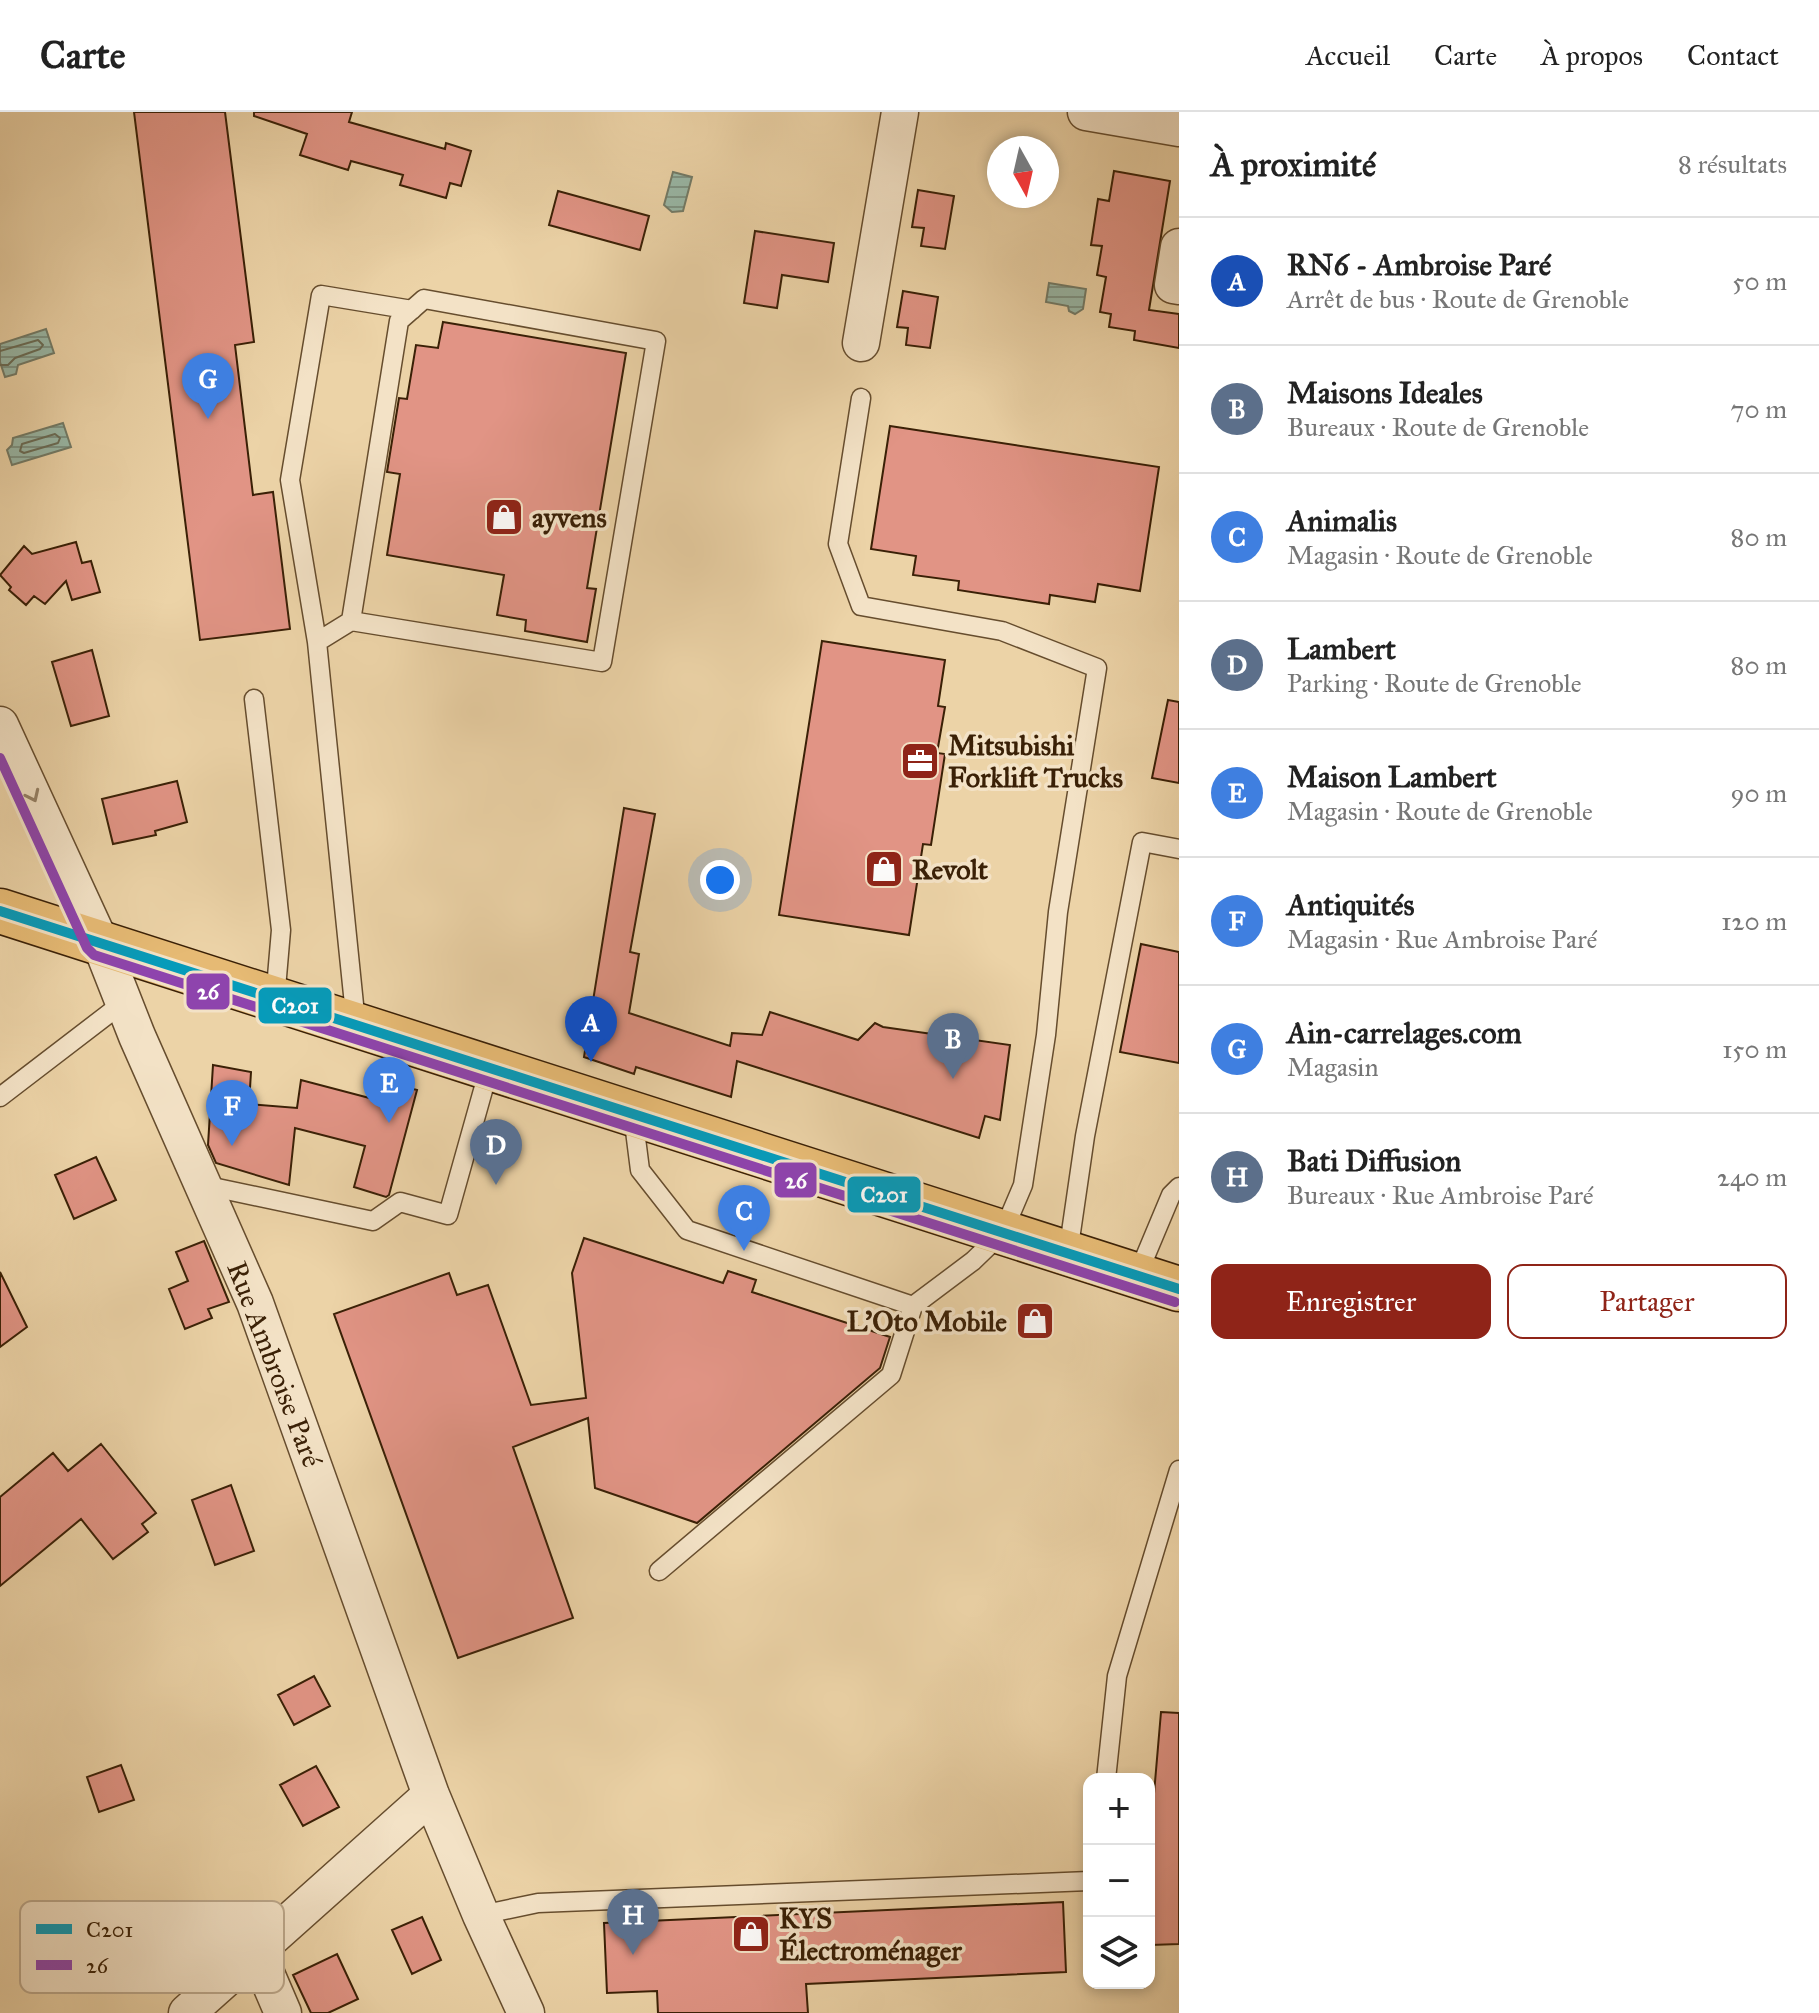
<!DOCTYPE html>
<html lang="fr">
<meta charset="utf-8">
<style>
body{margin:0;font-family:"IM FELL Great Primer",serif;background:#f2f2f2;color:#222}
.controls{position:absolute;right:24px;bottom:24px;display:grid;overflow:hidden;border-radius:16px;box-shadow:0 4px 12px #0003}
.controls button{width:72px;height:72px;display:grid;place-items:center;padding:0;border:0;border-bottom:2px solid #e0e0e0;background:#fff;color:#222;font:40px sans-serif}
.compass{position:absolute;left:987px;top:24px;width:72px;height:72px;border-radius:50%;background:#fff;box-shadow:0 4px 12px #0003;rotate:172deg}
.you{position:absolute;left:720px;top:768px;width:28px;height:28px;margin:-20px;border:6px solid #fff;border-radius:50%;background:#1a73e8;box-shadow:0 0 0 12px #1a73e833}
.badge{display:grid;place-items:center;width:52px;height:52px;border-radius:50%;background:#8f2418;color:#fff;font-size:26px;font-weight:700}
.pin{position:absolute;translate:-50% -66px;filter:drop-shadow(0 2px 4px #0008)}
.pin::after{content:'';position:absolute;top:42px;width:28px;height:24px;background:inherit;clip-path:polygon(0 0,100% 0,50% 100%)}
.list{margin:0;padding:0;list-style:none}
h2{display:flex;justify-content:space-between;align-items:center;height:104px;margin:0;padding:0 32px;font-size:34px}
h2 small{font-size:26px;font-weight:400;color:#767676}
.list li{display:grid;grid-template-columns:52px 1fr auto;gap:24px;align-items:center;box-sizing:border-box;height:128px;padding:0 32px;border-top:2px solid #e0e0e0}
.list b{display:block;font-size:30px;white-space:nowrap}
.list p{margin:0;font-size:26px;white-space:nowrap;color:#767676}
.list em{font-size:26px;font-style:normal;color:#767676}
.actions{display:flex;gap:16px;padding:24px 32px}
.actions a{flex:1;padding:18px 0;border:2px solid #8f2418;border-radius:16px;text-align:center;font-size:28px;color:#8f2418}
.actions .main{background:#8f2418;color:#fff}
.icon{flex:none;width:44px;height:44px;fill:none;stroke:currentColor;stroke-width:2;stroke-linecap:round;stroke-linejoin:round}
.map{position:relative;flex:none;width:1179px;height:1901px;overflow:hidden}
header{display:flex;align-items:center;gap:48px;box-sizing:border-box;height:112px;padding:0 40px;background:#fff;border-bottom:2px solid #e0e0e0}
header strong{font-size:38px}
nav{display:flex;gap:44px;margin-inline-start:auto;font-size:28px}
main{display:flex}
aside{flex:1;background:#fff}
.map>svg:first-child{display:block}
.water{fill:url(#water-rules);stroke:#737b67;stroke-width:2}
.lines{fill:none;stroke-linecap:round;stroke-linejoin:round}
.shore{stroke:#6a6c56;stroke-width:2}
.building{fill:#e19485;stroke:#3a2006;stroke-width:2}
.lane-casing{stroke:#664d2e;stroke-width:21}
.street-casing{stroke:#664d2e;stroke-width:39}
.primary-casing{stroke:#3a2006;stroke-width:47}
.lane{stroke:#f3e2c6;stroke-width:18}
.street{stroke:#f3e2c6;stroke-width:36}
.primary{stroke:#e6ba74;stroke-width:44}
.bus-1-casing{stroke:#f3e2c6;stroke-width:16}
.bus-2-casing{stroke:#f3e2c6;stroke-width:16}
.bus-1{stroke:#069bba;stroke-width:10}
.bus-2{stroke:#8e44ad;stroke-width:10}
.oneway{stroke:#968166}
.labels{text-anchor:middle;stroke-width:7;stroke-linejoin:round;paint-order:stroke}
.poi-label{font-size:28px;font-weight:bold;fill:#3a2006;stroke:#f3e2c6;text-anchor:start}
.street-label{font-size:28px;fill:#3a2006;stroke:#f3e2c6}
.key{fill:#f3e2c6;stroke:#bca88c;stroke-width:2}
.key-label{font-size:22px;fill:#3a2006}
.line-badge{stroke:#f3e2c6;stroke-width:3}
.badge-label{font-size:22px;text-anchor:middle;font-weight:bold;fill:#fff}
</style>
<header>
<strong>Carte</strong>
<nav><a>Accueil</a><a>Carte</a><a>À propos</a><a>Contact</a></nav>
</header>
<main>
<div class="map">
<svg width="1179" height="1901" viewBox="0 0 1179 1901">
<defs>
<pattern id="water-rules" width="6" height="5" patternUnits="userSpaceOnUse" patternTransform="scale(2)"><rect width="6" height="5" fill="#99b8a7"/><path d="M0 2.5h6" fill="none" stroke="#7e9586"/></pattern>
</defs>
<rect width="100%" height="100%" fill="#ecd3a7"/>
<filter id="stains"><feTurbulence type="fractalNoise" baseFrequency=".0025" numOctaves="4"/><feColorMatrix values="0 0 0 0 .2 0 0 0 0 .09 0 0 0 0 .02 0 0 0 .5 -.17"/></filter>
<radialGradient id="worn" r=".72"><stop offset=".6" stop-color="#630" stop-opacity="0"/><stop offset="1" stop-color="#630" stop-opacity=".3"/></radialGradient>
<path class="water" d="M673,60l19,5 -9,34 -11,1 -8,-7z
M1049,171l37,6 -3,20 -8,5 -6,-3 -1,-5 -22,-4z
M46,217l8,24 -36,12 -2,9 -11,3 -5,-15v-18z
M63,311l8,24 -59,18 -5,-15 5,-5 1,-7z"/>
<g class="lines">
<path class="shore" d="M0,239l38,-11 5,5 -3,4 -25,9 -7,7h-8
M55,322l5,4 -2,5 -34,10 -4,-2 2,-7z"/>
</g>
<path class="building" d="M134,0h91l29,230 -19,3 18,150 20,-3 17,137 -90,11z
M254,0h98l-3,10 96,27 1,-6 25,8 -10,35 -11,-3 -4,15 -46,-13 3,-10 -52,-14 -3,9 -48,-15 7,-21 -53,-18z
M1114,59l56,10 -21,129 30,4v34l-45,-8 1,-9 -26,-4 2,-13 -11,-2 6,-35 -9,-2 5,-29 -11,-1 7,-46 11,2z
M918,78l36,6 -9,53 -24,-3 3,-18 -12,-1z
M558,79l91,25 -9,34 -91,-25z
M755,119l79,12 -6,39 -46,-7 -5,33 -33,-5z
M903,179l35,6 -8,51 -24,-3 2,-17 -11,-1z
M443,210l183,31 -39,235 9,1 -9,53 -62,-11 1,-11 -29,-5 7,-40 -117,-20 13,-81 -13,-2 12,-74 8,1 9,-54 22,3z
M890,314l269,41 -19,124 -42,-7 -3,18 -45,-7 -1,9 -91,-14 1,-9 -46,-6 3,-19 -45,-7z
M76,430l6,21 9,-2 9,31 -28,8 -6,-19 -21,23 -11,-8 -8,9 -17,-15 2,-3 -11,-12 24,-29 8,8z
M822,529l123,19 -7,46 7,1 -8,46 8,1 -14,91 -8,-1 -14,91 -130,-20z
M92,538l17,66 -38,10 -19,-64z
M1168,588l11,2v81l-27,-5z
M177,669l10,41 -32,9 1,4 -43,9 -11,-45z
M624,696l31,6 -25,138 9,2 -10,59 101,33 2,-13 30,2 8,-23 88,28 17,-17 8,4 127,18 -10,75 -15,-4 -6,22 -242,-77 -6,36 -95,-30 -2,7 -50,-17z
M1141,832l38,8v111l-59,-11z
M213,953l38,7 -2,32 48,4 4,-28 76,20 5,-19 35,9 -28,105 -3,2 -32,-10 11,-41 -70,-18 -6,57 -73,-22 -8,-18z
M96,1045l20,43 -42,19 -19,-44z
M584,1126l139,45 5,-12 28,9 -4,12 138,45 -10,31 -183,155 -102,-35 -7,-70 -75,29 60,171 -115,40 -124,-344 115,-41 8,22 31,-10 43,120 55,-7 -14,-125z
M204,1129l25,61 -21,7 4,9 -27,11 -16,-40 19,-8 -12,-29z
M0,1160l27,55 -27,20z
M101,1332l55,69 -14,11 6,8 -35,27 -32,-40 -81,67v-89l53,-44 15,18z
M231,1373l23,66 -39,14 -23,-65z
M314,1564l16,30 -36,19 -16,-30z
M1161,1600l18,1v231l-28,1 -2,-93z
M121,1653l13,35 -35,12 -12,-35z
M316,1654l23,41 -36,19 -23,-41z
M1063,1790l3,70 -260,12 2,29h-150l-1,-22 -50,2 -3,-70z
M422,1805l19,43 -29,14 -20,-44z
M337,1842l21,45 -30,14h-17l-18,-38z"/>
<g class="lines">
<defs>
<path id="lane" d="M351,509l48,-300 25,-22 232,42 -54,321 -251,-41 -34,21 39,382
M317,530l-27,-162 31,-185 91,15
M254,587l27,231 -6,70
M0,985l124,-95
M633,1003l7,55 47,60 226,76 60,-45 30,-29 20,-47 23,-150 12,-123 39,-244 -95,-37 -141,-25 -23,-62 23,-146
M203,1073l170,36 27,-19 48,13 41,-146
M1068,1141l17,-117 57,-294 37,7
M1137,1164l34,-81 8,-8
M659,1459l232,-196 22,-69
M1106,1667l11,-103 62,-206
M481,1803l57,-12 551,-22"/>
<path id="street" d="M1086,0l93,16
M1179,135l-6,38 6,1
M861,231l39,-231
M0,613l100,217 37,94 118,267 176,492 50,120 45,98
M256,1838l27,63
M187,1901l244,-218"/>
<path id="primary" d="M0,799l1179,378"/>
</defs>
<use href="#lane" class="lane-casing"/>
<use href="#street" class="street-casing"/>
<use href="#primary" class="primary-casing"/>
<use href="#lane" class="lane"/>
<use href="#street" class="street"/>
<use href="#primary" class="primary"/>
<defs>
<path id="bus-1" d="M0,799l1179,378"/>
<path id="bus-2" d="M0,646l87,190 7,7 1081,347"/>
</defs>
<use href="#bus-1" class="bus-1-casing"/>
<use href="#bus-2" class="bus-2-casing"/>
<use href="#bus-1" class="bus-1"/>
<use href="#bus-2" class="bus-2"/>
</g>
<defs><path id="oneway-chevron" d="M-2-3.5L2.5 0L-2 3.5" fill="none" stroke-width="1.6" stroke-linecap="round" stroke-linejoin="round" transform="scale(2)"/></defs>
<use class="oneway" href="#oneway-chevron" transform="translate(33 684) rotate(65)"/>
<defs>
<symbol id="shop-square" viewBox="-11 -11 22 22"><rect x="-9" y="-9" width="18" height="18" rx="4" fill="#8f2418" stroke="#f3e2c6"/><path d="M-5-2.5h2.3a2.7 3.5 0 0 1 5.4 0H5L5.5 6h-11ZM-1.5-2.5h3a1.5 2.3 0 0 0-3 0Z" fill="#fff"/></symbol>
<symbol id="office-square" viewBox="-11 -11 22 22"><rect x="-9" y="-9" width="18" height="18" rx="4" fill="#8f2418" stroke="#f3e2c6"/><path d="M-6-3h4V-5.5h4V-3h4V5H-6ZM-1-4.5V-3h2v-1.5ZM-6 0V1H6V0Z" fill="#fff"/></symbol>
</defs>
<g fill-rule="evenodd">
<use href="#shop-square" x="482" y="383" width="44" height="44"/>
<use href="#office-square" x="898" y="627" width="44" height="44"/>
<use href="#shop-square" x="862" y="735" width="44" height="44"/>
<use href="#shop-square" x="1013" y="1187" width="44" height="44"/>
<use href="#shop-square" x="729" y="1800" width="44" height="44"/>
</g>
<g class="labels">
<g class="poi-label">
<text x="532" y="415">ayvens</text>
<text x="948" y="643">Mitsubishi<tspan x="948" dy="32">Forklift Trucks</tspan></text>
<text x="912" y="767">Revolt</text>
<text x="1007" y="1219" text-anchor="end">L'Oto Mobile</text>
<text x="779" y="1816">KYS<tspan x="779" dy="32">Électroménager</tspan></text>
</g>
<g class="street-label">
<text transform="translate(275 1252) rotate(69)" y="10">Rue Ambroise Paré</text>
</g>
</g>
<rect x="20" y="1789" width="264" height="92" rx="12" class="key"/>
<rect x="36" y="1812" width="36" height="10" fill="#069bba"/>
<rect x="36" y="1848" width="36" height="10" fill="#8e44ad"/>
<g class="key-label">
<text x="86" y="1825">C201</text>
<text x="86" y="1861">26</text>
</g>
<g class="line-badge">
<rect x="185" y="860" width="46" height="39" rx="8" fill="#8e44ad"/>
<rect x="257" y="874" width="76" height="39" rx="8" fill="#069bba"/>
<rect x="773" y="1049" width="45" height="38" rx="8" fill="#8e44ad"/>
<rect x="846" y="1063" width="76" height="39" rx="8" fill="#069bba"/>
</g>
<g class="badge-label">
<text x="208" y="887">26</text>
<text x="295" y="901">C201</text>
<text x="796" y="1076">26</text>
<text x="884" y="1090">C201</text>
</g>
<rect width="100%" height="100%" filter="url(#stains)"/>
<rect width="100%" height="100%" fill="url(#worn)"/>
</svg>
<div class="controls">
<button>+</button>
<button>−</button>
<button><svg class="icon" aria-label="layers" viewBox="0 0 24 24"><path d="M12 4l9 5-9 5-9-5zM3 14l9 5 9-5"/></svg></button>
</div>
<svg class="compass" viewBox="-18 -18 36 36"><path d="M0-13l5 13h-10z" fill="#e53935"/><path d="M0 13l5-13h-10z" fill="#767676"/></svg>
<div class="you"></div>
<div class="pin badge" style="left:591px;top:950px;background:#1a4fb4">A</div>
<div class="pin badge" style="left:953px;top:967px;background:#5c6f8a">B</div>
<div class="pin badge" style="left:744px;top:1139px;background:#3f7fe0">C</div>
<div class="pin badge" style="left:496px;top:1073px;background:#5c6f8a">D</div>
<div class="pin badge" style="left:389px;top:1011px;background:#3f7fe0">E</div>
<div class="pin badge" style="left:232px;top:1034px;background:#3f7fe0">F</div>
<div class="pin badge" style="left:208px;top:307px;background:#3f7fe0">G</div>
<div class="pin badge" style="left:633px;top:1843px;background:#5c6f8a">H</div>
</div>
<aside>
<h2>À proximité<small>8 résultats</small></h2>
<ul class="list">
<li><span class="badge" style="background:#1a4fb4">A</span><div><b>RN6 - Ambroise Paré</b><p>Arrêt de bus · Route de Grenoble</p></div><em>50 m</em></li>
<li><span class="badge" style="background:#5c6f8a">B</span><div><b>Maisons Ideales</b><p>Bureaux · Route de Grenoble</p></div><em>70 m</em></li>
<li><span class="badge" style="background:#3f7fe0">C</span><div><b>Animalis</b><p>Magasin · Route de Grenoble</p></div><em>80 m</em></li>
<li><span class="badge" style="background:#5c6f8a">D</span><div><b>Lambert</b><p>Parking · Route de Grenoble</p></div><em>80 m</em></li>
<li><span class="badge" style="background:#3f7fe0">E</span><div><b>Maison Lambert</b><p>Magasin · Route de Grenoble</p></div><em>90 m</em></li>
<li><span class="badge" style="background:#3f7fe0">F</span><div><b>Antiquités</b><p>Magasin · Rue Ambroise Paré</p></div><em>120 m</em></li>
<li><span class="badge" style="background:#3f7fe0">G</span><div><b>Ain-carrelages.com</b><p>Magasin</p></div><em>150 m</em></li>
<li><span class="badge" style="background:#5c6f8a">H</span><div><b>Bati Diffusion</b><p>Bureaux · Rue Ambroise Paré</p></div><em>240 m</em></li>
</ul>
<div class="actions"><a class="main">Enregistrer</a><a>Partager</a></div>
</aside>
</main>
